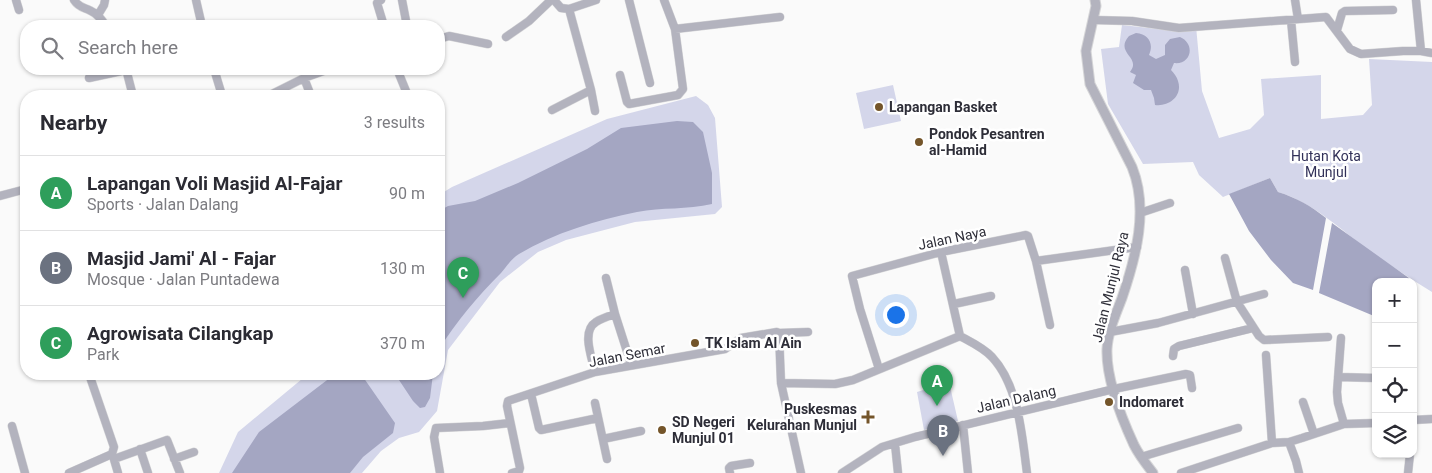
<!DOCTYPE html>
<meta charset="utf-8">
<style>
body{margin:0;font-family:Roboto,sans-serif;background:#f2f2f3;color:#2b2b33}
.controls{position:absolute;right:15px;bottom:15px;display:grid;overflow:hidden;border-radius:10px;box-shadow:0 1px 4px #0004}
.controls button{width:45px;height:45px;display:grid;place-items:center;padding:0;border:0;border-bottom:1px solid #e1e1e2;background:#fff;color:#2b2b33;font:25px sans-serif}
.you{position:absolute;left:895px;top:314px;width:18px;height:18px;margin:-12px;border:4px solid #fff;border-radius:50%;background:#1a73e8;box-shadow:0 0 0 8px #1a73e833}
.badge{display:grid;place-items:center;width:32px;height:32px;border-radius:50%;background:#1a73e8;color:#fff;font-size:16px;font-weight:700}
.pin{position:absolute;translate:-50% -41px;filter:drop-shadow(0 1px 2px #0008)}
.pin::after{content:'';position:absolute;top:26px;width:18px;height:15px;background:inherit;clip-path:polygon(0 0,100% 0,50% 100%)}
.list{margin:0;padding:0;list-style:none}
h2{display:flex;justify-content:space-between;align-items:center;height:65px;margin:0;padding:0 20px;font-size:21px}
h2 small{font-size:16px;font-weight:400;color:#7c7c81}
.list li{display:grid;grid-template-columns:32px 1fr auto;gap:15px;align-items:center;box-sizing:border-box;height:75px;padding:0 20px;border-top:1px solid #e1e1e2}
.list b{display:block;font-size:19px;white-space:nowrap}
.list p{margin:0;font-size:16px;white-space:nowrap;color:#7c7c81}
.list em{font-size:16px;font-style:normal;color:#7c7c81}
.icon{flex:none;width:28px;height:28px;fill:none;stroke:currentColor;stroke-width:2;stroke-linecap:round;stroke-linejoin:round}
.map{position:relative;flex:none;width:1432px;height:473px;overflow:hidden}
.search{position:absolute;background:#fff;box-shadow:0 1px 4px #0004;left:20px;top:20px;width:425px;height:55px;display:flex;align-items:center;gap:12px;box-sizing:border-box;padding:0 18px;border-radius:20px;color:#7c7c81;font-size:19px}
.panel{position:absolute;background:#fff;box-shadow:0 1px 4px #0004;left:20px;top:90px;width:425px;height:290px;border-radius:20px}
.map>svg:first-child{display:block}
.green{fill:#d4d6ea}
.water{fill:#a4a6c2}
.lines{fill:none;stroke-linecap:round;stroke-linejoin:round}
.minor-casing{stroke:#d5d5d7;stroke-width:9}
.tertiary-casing{stroke:#d5d5d7;stroke-width:11}
.minor{stroke:#b3b3be;stroke-width:8}
.tertiary{stroke:#b3b3be;stroke-width:9}
.poi-dot{fill:#74552a;stroke:#fff;stroke-width:2}
.labels{text-anchor:middle;stroke-width:5;stroke-linejoin:round;paint-order:stroke}
.poi-label{font-size:14px;font-weight:bold;fill:#2e2e38;stroke:#fff;text-anchor:start}
.park-label{font-size:14px;fill:#313058;stroke:#fff}
.street-label{font-size:14px;fill:#2e2e38;stroke:#fff}
</style>
<div class="map">
<svg width="1432" height="473" viewBox="0 0 1432 473">
<rect width="100%" height="100%" fill="#fafafa"/>
<path class="green" d="M1122,25l54,6 20,-5 6,65 17,47 31,-9 14,-14 -3,-36 60,-4v44l42,-4 9,-10 -3,-46 63,3v230c-21,-13 -41,-26 -61,-40 -30,-22 -57,-49 -93,-60l-8,-14 -47,19 -24,-22 -6,-13 -50,2 -35,-60 -7,-55 18,-2z
M893,85l8,36 -37,8 -8,-36z
M696,96l12,9 7,13 7,89 -7,7 -80,8 -69,18 -28,12 -38,30 -52,68 -11,61 -18,21 -20,6 -18,13 -19,22h-143l19,-41 70,-58h131v-179l13,-8 155,-68z
M949,382l9,39 -34,9 -7,-38z"/>
<path class="water" d="M1136,33c13,1 18,11 13,22l7,4 9,-4v-10l5,-6 10,-2c16,7 11,28 -6,26l-3,7c3,3 6,7 7,11 5,15 -9,26 -23,24l-1,-7 -3,-8h-7l-11,-7 3,-8 -6,-3c12,-15 -16,-19 -1,-36z
M677,121l16,1 10,10 9,41v31c-25,6 -50,3 -75,8 -40,8 -83,21 -118,42 -7,4 -13,13 -18,19 -24,24 -44,48 -62,76v-138l9,-5 27,-5 43,-18 69,-34 34,-21z
M1270,178l8,14c19,6 33,14 48,26l-13,72 -20,-7 -22,-23 -22,-29 -20,-37z
M1332,223l77,55 -4,4h-29v32l-2,2 -55,-23z
M335,374h26l34,49 -2,10 -30,24 -13,16h-118l27,-41z
M395,374h38l-3,24 -5,9 -5,1 -7,-7z"/>
<g class="lines">
<defs>
<path id="minor" d="M16,0l3,10
M74,0c5,8 10,7 17,11 7,3 11,9 15,15
M196,0l6,26
M381,0l-4,3 7,23
M402,0l5,26
M554,0l7,8 8,1 27,-9
M629,0l21,83
M664,0l11,29 105,-12
M1295,0l3,19
M1416,0l5,51
M569,9l22,81
M98,15l6,-10 1,-5
M1093,20l39,1 47,7 147,-11 24,32 11,5 42,-3h18l11,2
M1291,20l4,42
M1337,30l5,-17 3,-2 48,-1
M506,37l23,-16 22,-21
M439,39l10,-3 39,8
M126,69l7,27
M214,69l7,23
M397,69l11,27
M620,75l7,27 2,2 49,-9 5,-6 -8,-60
M89,78l37,-8
M304,78l7,18
M268,96l36,-18 25,-9
M552,110l39,-20 4,21
M0,196l26,-7
M1140,213l30,-10
M941,252l19,84
M1225,258l12,44 22,34 5,4 64,-3
M1036,261l101,-14
M1185,270l8,44
M606,278l9,36 16,50
M954,304l37,-8
M1110,332l48,-9 106,-29
M779,333l29,-1
M960,336c11,6 24,12 32,21 27,29 30,79 35,116
M1341,338l-4,54 1,11 6,21
M1266,355l6,88
M1173,356l1,-7 5,-3 74,-18
M879,369l-19,-60 -8,-33 89,-24 85,-17 2,1 8,25 14,64
M595,372c-3,-14 -14,-41 1,-50 6,-4 13,-6 19,-8
M89,374l25,73 -2,7
M1338,377l38,1
M781,383l54,1 18,-4 107,-44
M531,394l8,34 2,2 57,-12
M1303,402l11,32
M595,403l12,56
M1413,420l19,-1
M963,425l5,48
M12,426l13,47
M603,439l38,-8
M1289,442l7,19 3,12
M895,444l3,29
M140,449l8,24
M113,456l5,17
M1141,457l97,-29
M114,459l53,-19 13,33
M174,459l20,-7
M69,473l43,-19
M440,473l-6,-36 2,-9 47,-2 27,-3
M512,473l7,-2 1,-3 -13,-62 1,-5 87,-29 130,-23 16,-11 36,-6 2,1 2,50 20,90
M730,473l-1,-5 2,-2 19,-3
M842,473l40,-26 33,-10 199,-48 72,-15 4,1 2,13
M1181,473l91,-30 17,-1 13,-4 42,-14 32,-1
M1408,473l2,-19"/>
<path id="tertiary" d="M1095,0l1,6 -10,45 4,33 42,83c17,42 4,90 -10,131 -6,16 -14,33 -15,51 -1,29 15,70 27,96 5,10 12,19 19,28"/>
</defs>
<use href="#minor" class="minor-casing"/>
<use href="#tertiary" class="tertiary-casing"/>
<use href="#minor" class="minor"/>
<use href="#tertiary" class="tertiary"/>
</g>
<g class="poi-dot">
<circle cx="879" cy="107" r="5"/>
<circle cx="919" cy="142" r="5"/>
<circle cx="695" cy="343" r="5"/>
<circle cx="1109" cy="402" r="5"/>
<path d="M865.5 409.5h5v5h5v5h-5v5h-5v-5h-5v-5h5z"/>
<circle cx="662" cy="430" r="5"/>
</g>
<g class="labels">
<g class="poi-label">
<text x="889" y="112">Lapangan Basket</text>
<text x="929" y="139">Pondok Pesantren<tspan x="929" dy="16">al-Hamid</tspan></text>
<text x="705" y="348">TK Islam Al Ain</text>
<text x="1119" y="407">Indomaret</text>
<text x="857" y="414" text-anchor="end">Puskesmas<tspan x="857" dy="16">Kelurahan Munjul</tspan></text>
<text x="672" y="427">SD Negeri<tspan x="672" dy="16">Munjul 01</tspan></text>
</g>
<g class="park-label">
<text x="1326" y="161">Hutan Kota<tspan x="1326" dy="16">Munjul</tspan></text>
</g>
<g class="street-label">
<text transform="translate(952 238) rotate(-12)" y="5">Jalan Naya</text>
<text transform="translate(1110 287) rotate(-76)" y="5">Jalan Munjul Raya</text>
<text transform="translate(627 355) rotate(-11)" y="5">Jalan Semar</text>
<text transform="translate(1016 399) rotate(-13)" y="5">Jalan Dalang</text>
</g>
</g>
</svg>
<div class="controls">
<button>+</button>
<button>−</button>
<button><svg class="icon" aria-label="locate" viewBox="0 0 24 24"><circle cx="12" cy="12" r="6"/><path d="M12 2v4M12 18v4M2 12h4M18 12h4"/></svg></button>
<button><svg class="icon" aria-label="layers" viewBox="0 0 24 24"><path d="M12 4l9 5-9 5-9-5zM3 14l9 5 9-5"/></svg></button>
</div>
<div class="you"></div>
<div class="pin badge" style="left:937px;top:406px;background:#2e9e5b">A</div>
<div class="pin badge" style="left:943px;top:456px;background:#6b7280">B</div>
<div class="pin badge" style="left:463px;top:298px;background:#2e9e5b">C</div>
<div class="search"><svg class="icon" aria-label="search" viewBox="0 0 24 24"><circle cx="10" cy="10" r="6"/><path d="M15 15l6 6"/></svg>Search here</div>
<section class="panel">
<h2>Nearby<small>3 results</small></h2>
<ul class="list">
<li><span class="badge" style="background:#2e9e5b">A</span><div><b>Lapangan Voli Masjid Al-Fajar</b><p>Sports · Jalan Dalang</p></div><em>90 m</em></li>
<li><span class="badge" style="background:#6b7280">B</span><div><b>Masjid Jami' Al - Fajar</b><p>Mosque · Jalan Puntadewa</p></div><em>130 m</em></li>
<li><span class="badge" style="background:#2e9e5b">C</span><div><b>Agrowisata Cilangkap</b><p>Park</p></div><em>370 m</em></li>
</ul>
</section>
</div>
